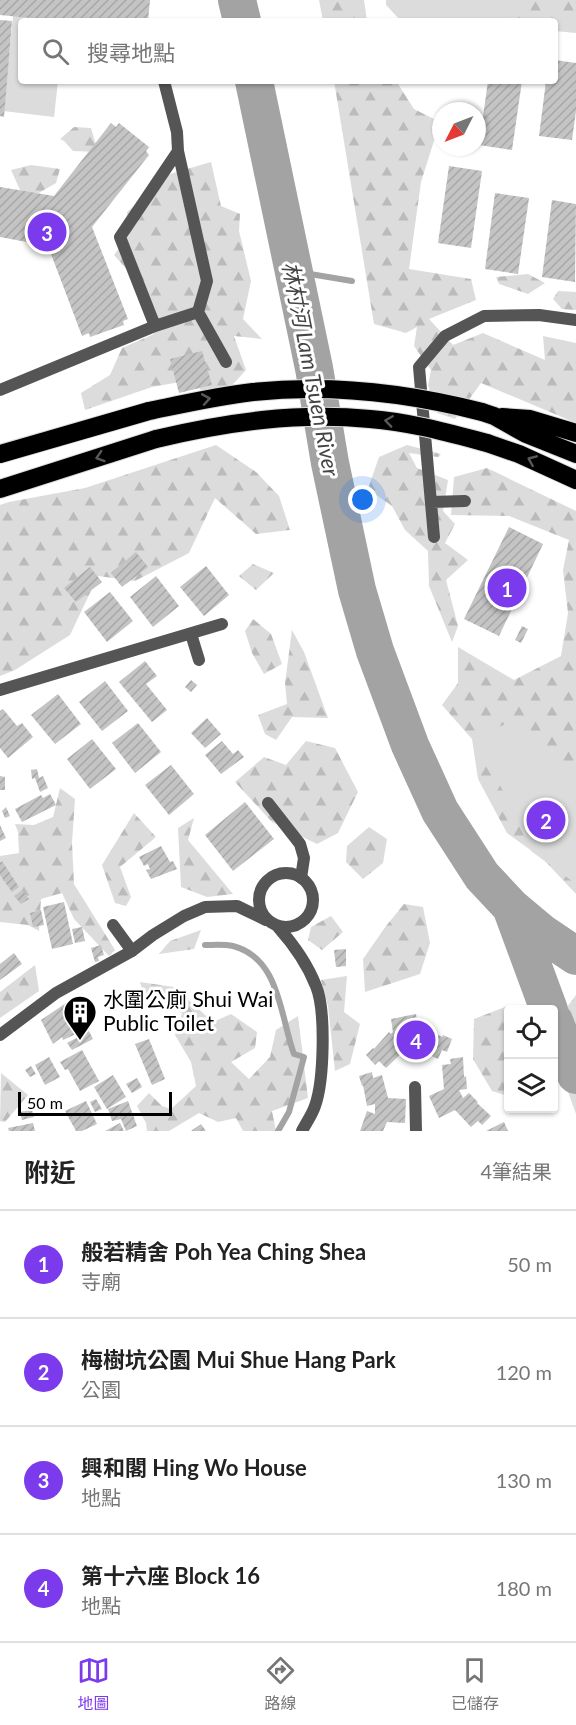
<!DOCTYPE html>
<html lang="zh-TW">
<meta charset="utf-8">
<style>
body{margin:0;font-family:Lato,"Noto Sans TC",sans-serif;background:#f2f2f2;color:#222}
.controls{position:absolute;right:18px;bottom:18px;display:grid;overflow:hidden;border-radius:6px;box-shadow:0 2px 4px #0004}
.controls button{width:54px;height:54px;display:grid;place-items:center;padding:0;border:0;border-bottom:2px solid #e0e0e0;background:#fff;color:#222;font:30px sans-serif}
.compass{position:absolute;left:432px;top:102px;width:54px;height:54px;border-radius:50%;background:#fff;box-shadow:0 2px 4px #0004;rotate:228deg}
.scale{position:absolute;left:18px;bottom:15px;width:154px;box-sizing:border-box;padding-left:6px;border:3px solid #000;border-top:0;font-size:16px;line-height:21px;white-space:nowrap;color:#000;-webkit-text-stroke:4px #fff;paint-order:stroke}
.you{position:absolute;left:363px;top:500px;width:21px;height:21px;margin:-15px;border:4px solid #fff;border-radius:50%;background:#1a73e8;box-shadow:0 0 0 9px #1a73e833}
.badge{display:grid;place-items:center;width:39px;height:39px;border-radius:50%;background:#7c3aed;color:#fff;font-size:20px;font-weight:700}
.pin{position:absolute;translate:-50% -50%;border:3px solid #fff;box-shadow:0 2px 6px #0006}
.list{margin:0;padding:0;list-style:none}
h2{display:flex;justify-content:space-between;align-items:center;height:78px;margin:0;padding:0 24px;font-size:26px}
h2 small{font-size:20px;font-weight:400;color:#767676}
.list li{display:grid;grid-template-columns:39px 1fr auto;gap:18px;align-items:center;box-sizing:border-box;height:108px;padding:0 24px;border-top:2px solid #e0e0e0}
.list b{display:block;font-size:22px;white-space:nowrap}
.list p{margin:0;font-size:20px;white-space:nowrap;color:#767676}
.list em{font-size:20px;font-style:normal;color:#767676}
.icon{flex:none;width:33px;height:33px;fill:none;stroke:currentColor;stroke-width:2;stroke-linecap:round;stroke-linejoin:round}
.map{position:relative;flex:none;width:576px;height:1131px;overflow:hidden}
.search{position:absolute;background:#fff;box-shadow:0 2px 4px #0004;left:18px;right:18px;top:18px;height:66px;display:flex;align-items:center;gap:15px;box-sizing:border-box;padding:0 21px;border-radius:6px;color:#767676;font-size:22px}
.sheet{height:510px;background:#fff}
nav{display:flex;justify-content:space-around;align-items:center;box-sizing:border-box;height:84px;border-top:2px solid #e0e0e0;background:#fff;font-size:16px;color:#767676}
nav a{display:grid;justify-items:center;gap:3px}
nav .on{color:#7c3aed}
.map>svg:first-child{display:block}
.forest{fill:url(#forest-firs)}
.park{fill:#dcdcdc}
.lines{fill:none;stroke-linecap:round;stroke-linejoin:round}
.stream{stroke:#a3a3a3;stroke-width:6}
.river{stroke:#a3a3a3;stroke-width:38}
.building{fill:url(#building-hatch)}
.highway-casing{stroke:#dbdbdb;stroke-width:20}
.lane{stroke:#555;stroke-width:12}
.street{stroke:#555;stroke-width:12}
.highway{stroke:#000;stroke-width:18}
.highway-bridge-casing{stroke:#dbdbdb;stroke-width:20;stroke-linecap:butt}
.highway-bridge{stroke:#000;stroke-width:18}
.oneway{stroke:#595959}
.labels{text-anchor:middle;stroke-width:6;stroke-linejoin:round;paint-order:stroke}
.poi-label{font-size:21px;fill:#000;stroke:#fff;text-anchor:start}
.water-label{font-size:22px;font-style:italic;fill:#444;stroke:#fff}
</style>
<div class="map">
<svg width="576" height="1131" viewBox="0 0 576 1131">
<defs>
<pattern id="forest-firs" width="22" height="20" patternUnits="userSpaceOnUse" patternTransform="scale(1.5)"><rect width="22" height="20" fill="#dcdcdc"/><path d="M5 1l3.5 6h-7zM16 11l3.5 6h-7z" fill="#bbb"/></pattern>
<pattern id="building-hatch" width="6" height="6" patternUnits="userSpaceOnUse" patternTransform="scale(1.5)"><rect width="6" height="6" fill="#c4c4c4"/><path d="M-1 1l2-2M0 6l6-6M5 7l2-2" fill="none" stroke="#a7a7a7"/></pattern>
</defs>
<rect width="100%" height="100%" fill="#fff"/>
<path class="forest" d="M319,0h45l3,21h-44z
M491,0h85v33l-21,-2v-10h-38l-26,-18z
M334,81h62l18,28 26,13 -19,60 -12,87 62,10 5,21 -47,19 24,26 30,-12 62,27 -2,-24 33,7v80l-95,-40 -26,36 -18,-6 -9,-28 3,-15 -17,-24 3,-19 -11,6 -32,-9z
M74,127l17,1 7,24 -25,-1 -9,-10 -4,-2z
M211,162l10,44 19,8 -1,17 12,50 -8,38 19,20 -28,-3 12,34 -31,34 -24,-24 -39,7 -67,23 -4,-17 29,-18 12,-27 32,-14 -6,-41 -34,-38 15,-20 -2,-23 43,-38z
M31,165l29,4 -4,14 -31,18 -14,-31z
M528,274l17,9 -17,11 -29,-10 -3,-7z
M558,291l18,1v18l-14,-1 -9,-10z
M216,445l40,27 23,24 11,34 -34,4 -41,-36 -26,55 -54,28 -37,-5 -28,59 -55,35 -15,6v-171l9,-3 76,-14z
M407,445l34,9 -3,3 -29,-4 8,15 31,12 -5,31 12,13 -10,19 23,17 -22,20 12,46 -6,16 -23,-56 -1,-35 -23,-21 -13,-24 -24,-17 11,-32z
M487,468l89,43v383l-33,-35 -36,-26 -29,-54 -6,-40 -30,-34 16,-22v-36l56,33 47,-24 7,-43 -5,-43 6,-30 -60,-24 -58,-1 3,-38z
M253,564l21,9 -18,17 -17,-14z
M253,619l18,15 11,30 -18,10 -12,-21 -7,-22z
M292,630l12,22 24,66 -36,-1 -16,23 -11,-6 -7,-19 29,-11 -2,-21z
M306,741l29,7 23,44 -20,41 -21,11 -45,-22 -37,-40 29,-25 22,8z
M60,788l15,11 -3,44 2,41 41,66 -6,6 -35,-37 -12,-26 -21,6 -2,32 -11,-6 -28,-3v-66l19,-3 -1,-21 -3,-8 19,1 19,-8z
M134,813l22,24 -36,30 11,30 -5,9 -11,-3 -13,-38z
M194,818l-6,22 45,54 -26,3 -26,-10 -3,-59z
M369,827l18,12 -4,24 -20,16 -17,-17 1,-16z
M404,904l19,3 7,36 -10,31 -55,18 -2,-33 23,-33z
M331,916l12,16 -21,18 -14,-10 3,-13z
M201,930l-7,19 -35,5 11,-13z
M35,965l4,26 -39,27v-26z
M347,976l-3,36 16,12 -10,40 -15,7 -7,-65 -7,-26z
M140,982l34,5 39,35 18,-8 26,18 -2,16 -24,14 18,17 21,-22 6,-27 22,-14 10,82 -36,13 4,20h-33l-7,-13 -18,4 -19,-9 -30,18h-22l-1,-8 -9,-17 12,-13 13,13 9,3 25,-23 -5,-24 -16,-27 7,-22 -36,-13z
M576,995v119l-14,-39v-61z
M510,1005l5,4 -7,1v86l-16,-5 -19,-32 1,-40z
M1,1073l27,22 -23,27 -5,-1z"/>
<path class="park" d="M386,0h129l-4,21h-110l-15,-16z
M13,16l50,5h-42v60h37l-4,36 -51,-6z
M522,719l54,70v95l-45,-33 -55,-117z"/>
<g class="lines">
<path class="stream" d="M292,271l60,10
M205,945c9,0 19,-1 28,1 47,12 47,70 61,108l10,3 -15,55 -11,19"/>
<path class="river" d="M237,0l5,21
M254,81l60,287 16,95 27,127 18,61 35,94 30,66 42,65 29,31 31,26 34,23
M511,907l38,103
M554,1021l22,54"/>
</g>
<path class="building" d="M0,0h150l-2,21h-88l-60,-6z
M0,20l12,1 -8,96 -4,-1z
M555,60l21,3v48l-4,29 -33,-4 7,-55h9z
M488,81h34l-10,69 -33,-5z
M111,123l5,4 3,-4 30,24 -3,4 3,4 -57,72 36,92 -5,2 1,4 -34,12 -1,-4 -7,3 -34,-90 -48,-9v-50l54,9z
M449,166l33,5 -11,77 -33,-5z
M495,193l34,5 -11,76 -33,-5z
M552,200l24,4 -1,78 -33,-5z
M202,351l10,34 -33,8 -9,-34z
M509,527l34,17 -44,92 -35,-17z
M136,552l12,15 -26,20 -11,-14z
M206,566l23,29 -25,21 -24,-29z
M90,567l12,15 -26,20 -12,-14z
M156,576l23,30 -26,21 -23,-30z
M110,592l23,29 -26,21 -23,-30z
M522,626l6,3 -7,14 -6,-3z
M145,661l12,15 -11,8 21,26 -15,12 -33,-40z
M191,680l6,5 -6,7 -6,-5z
M105,681l23,30 -26,20 -23,-29z
M58,694l23,30 -26,20 -24,-29z
M3,709l14,17 5,-3 11,14 -25,21 -8,-10v-37z
M207,718l14,16 -16,14 -14,-15z
M138,723l23,29 -26,21 -23,-30z
M92,739l24,30 -26,20 -23,-30z
M222,741l11,13 5,-4 6,7 -23,17 -16,-19z
M171,765l23,29 -25,21 -24,-30z
M37,769l2,9 4,-2 5,12 -8,4 -5,-14 -3,1 -1,-9z
M0,776l5,1v13h-5z
M50,794l6,11 -34,17 -7,-13 26,-14 2,3z
M245,802l29,37 -41,32 -28,-36z
M6,807l4,9 -5,2 -3,-7z
M0,825l6,13 -6,3z
M161,846l9,16 3,-1 4,8 -26,10 -5,-9 4,-1 -2,-5 -4,2 -5,-9z
M2,861l17,26 -7,5 -12,-17v-12z
M22,890l7,9 -8,5 -7,-8z
M64,902l9,42 -21,5 -9,-42z
M41,910l3,15 -11,2 -3,-14z
M82,927l3,14 -10,2 -3,-14z
M101,945l3,10 -6,2 1,4 -4,1 -4,-14z
M346,949v17l-10,1 -2,-17z
M14,953l8,11 -22,16v-16z
M66,1003l2,7 -4,3 12,21 -13,6 -1,-3 -9,7 -12,-24z
M84,1006l5,11 -16,8 -4,-10z
M416,1014l2,13 3,2 1,-3 20,11 1,-2 9,4 -5,13 -5,-2 -4,9 -26,-12 -6,2 -20,19 -7,-7 -4,4 -9,-10 7,-7 1,1 15,-17 2,2 2,-2 -2,-13z
M89,1031l4,8 -21,11 -5,-7z
M149,1039l16,40 -13,6 -17,-41z
M82,1050l17,31 -19,10 -12,-22 -3,1 -5,-8z
M49,1057l11,20 -15,8 -10,-20z
M463,1057l1,20 2,-1 1,13 -8,1 4,8 6,-5 9,9 -1,1 14,13 -9,9 -4,-4 -7,6 -16,-17 -16,8 -10,-22 15,-7 -2,-24 9,-1 -1,-5z
M31,1066l5,8 -6,3 -5,-7z
M372,1072l1,6 9,-3 6,23 18,1 -1,24 -18,-1 -4,9h-23l7,-20 8,3v-10l-8,2 -4,-21 -1,1 -3,-10z
M113,1075l13,22 -19,12 -13,-22z
M137,1078l5,9 -10,6 -6,-9z
M96,1099l6,10 -7,3 -5,-10z
M86,1101l11,23 -15,7h-6l-11,-20z
M128,1101l9,25 -11,5 -5,-12 -9,2 -4,-12z
M32,1110l2,7 -12,3 -2,-8z
M504,1122l4,9h-22z
M33,1123l2,8h-26l-1,-3z
M120,1123l4,8h-19z
M201,1124l5,7h-15z"/>
<g class="lines">
<defs>
<path id="highway" d="M482,412l12,4 32,18 50,20
M502,417l28,2 46,14
M487,443l32,11 57,26
M0,454l149,-43
M0,489l156,-50"/>
</defs>
<use href="#highway" class="highway-casing"/>
<path class="lane" d="M164,81l13,51 1,19
M198,312l28,50
M0,390l155,-64 43,-14 9,-31 -29,-130 -58,86 35,89
M431,502l34,-1
M434,537l-15,-170 26,-31 39,-20 55,-1 37,5
M191,634l8,26
M268,803l32,41 4,14 -3,20
M113,925l19,26"/>
<path class="street" d="M0,690l222,-66
M259 900a27 27 0 1 1 54 0a27 27 0 1 1-54 0Z
M278,927c16,18 29,36 38,59 10,24 8,95 -1,120 -3,9 -9,17 -13,25
M0,1035l56,-42 76,-42 21,-16 31,-19 21,-9 32,-1 29,14
M415,1087l1,44"/>
<use href="#highway" class="highway"/>
<defs>
<path id="highway-bridge" d="M149,411c34,-7 69,-15 104,-19 77,-8 155,1 229,20
M156,439c71,-17 141,-27 214,-20 40,3 79,14 117,24"/>
</defs>
<use href="#highway-bridge" class="highway-bridge-casing"/>
<use href="#highway-bridge" class="highway-bridge"/>
</g>
<defs><path id="oneway-chevron" d="M-2-3.5L2.5 0L-2 3.5" fill="none" stroke-width="1.6" stroke-linecap="round" stroke-linejoin="round" transform="scale(1.5)"/></defs>
<g class="oneway">
<use href="#oneway-chevron" transform="translate(206 399) rotate(-10)"/>
<use href="#oneway-chevron" transform="translate(389 421) rotate(-172)"/>
<use href="#oneway-chevron" transform="translate(100 457) rotate(162)"/>
<use href="#oneway-chevron" transform="translate(532 460) rotate(-157)"/>
</g>
<defs>
<symbol id="building-pin" viewBox="-11 -11 22 30"><path d="M0 17L-7.5 6A9.5 9.5 0 1 1 7.5 6Z" fill="#000" stroke="#fff"/><path d="M-4-6H4V6H1V3H-1V6H-4ZM-2.5-4.3h1.7v1.8h-1.7ZM.8-4.3h1.7v1.8H.8ZM-2.5-1h1.7V.8h-1.7ZM.8-1h1.7V.8H.8Z" fill="#fff"/></symbol>
</defs>
<g fill-rule="evenodd">
<use href="#building-pin" x="61" y="993" width="38" height="52"/>
</g>
<g class="labels">
<g class="poi-label">
<text x="103" y="1007">水圍公廁 Shui Wai<tspan x="103" dy="24">Public Toilet</tspan></text>
</g>
<g class="water-label">
<text transform="translate(311 369) rotate(79)" y="8">林村河 Lam Tsuen River</text>
</g>
</g>
</svg>
<div class="controls">
<button><svg class="icon" aria-label="locate" viewBox="0 0 24 24"><circle cx="12" cy="12" r="6"/><path d="M12 2v4M12 18v4M2 12h4M18 12h4"/></svg></button>
<button><svg class="icon" aria-label="layers" viewBox="0 0 24 24"><path d="M12 4l9 5-9 5-9-5zM3 14l9 5 9-5"/></svg></button>
</div>
<svg class="compass" viewBox="-18 -18 36 36"><path d="M0-13l5 13h-10z" fill="#e53935"/><path d="M0 13l5-13h-10z" fill="#767676"/></svg>
<div class="scale">50 m</div>
<div class="you"></div>
<div class="pin badge" style="left:507px;top:588px">1</div>
<div class="pin badge" style="left:546px;top:820px">2</div>
<div class="pin badge" style="left:47px;top:232px">3</div>
<div class="pin badge" style="left:416px;top:1040px">4</div>
<div class="search"><svg class="icon" aria-label="search" viewBox="0 0 24 24"><circle cx="10" cy="10" r="6"/><path d="M15 15l6 6"/></svg>搜尋地點</div>
</div>
<section class="sheet">
<h2>附近<small>4筆結果</small></h2>
<ul class="list">
<li><span class="badge">1</span><div><b>般若精舍 Poh Yea Ching Shea</b><p>寺廟</p></div><em>50 m</em></li>
<li><span class="badge">2</span><div><b>梅樹坑公園 Mui Shue Hang Park</b><p>公園</p></div><em>120 m</em></li>
<li><span class="badge">3</span><div><b>興和閣 Hing Wo House</b><p>地點</p></div><em>130 m</em></li>
<li><span class="badge">4</span><div><b>第十六座 Block 16</b><p>地點</p></div><em>180 m</em></li>
</ul>
</section>
<nav>
<a class="on"><svg class="icon" aria-label="map" viewBox="0 0 24 24"><path d="M3 6l6-2 6 2 6-2v14l-6 2-6-2-6 2zM9 4v14M15 6v14"/></svg>地圖</a>
<a><svg class="icon" aria-label="directions" viewBox="0 0 24 24"><path d="M12 3l9 9-9 9-9-9zM9 14v-3h6M13 9l2 2-2 2"/></svg>路線</a>
<a><svg class="icon" aria-label="saved" viewBox="0 0 24 24"><path d="M7 4h10v16l-5-4-5 4z"/></svg>已儲存</a>
</nav>
